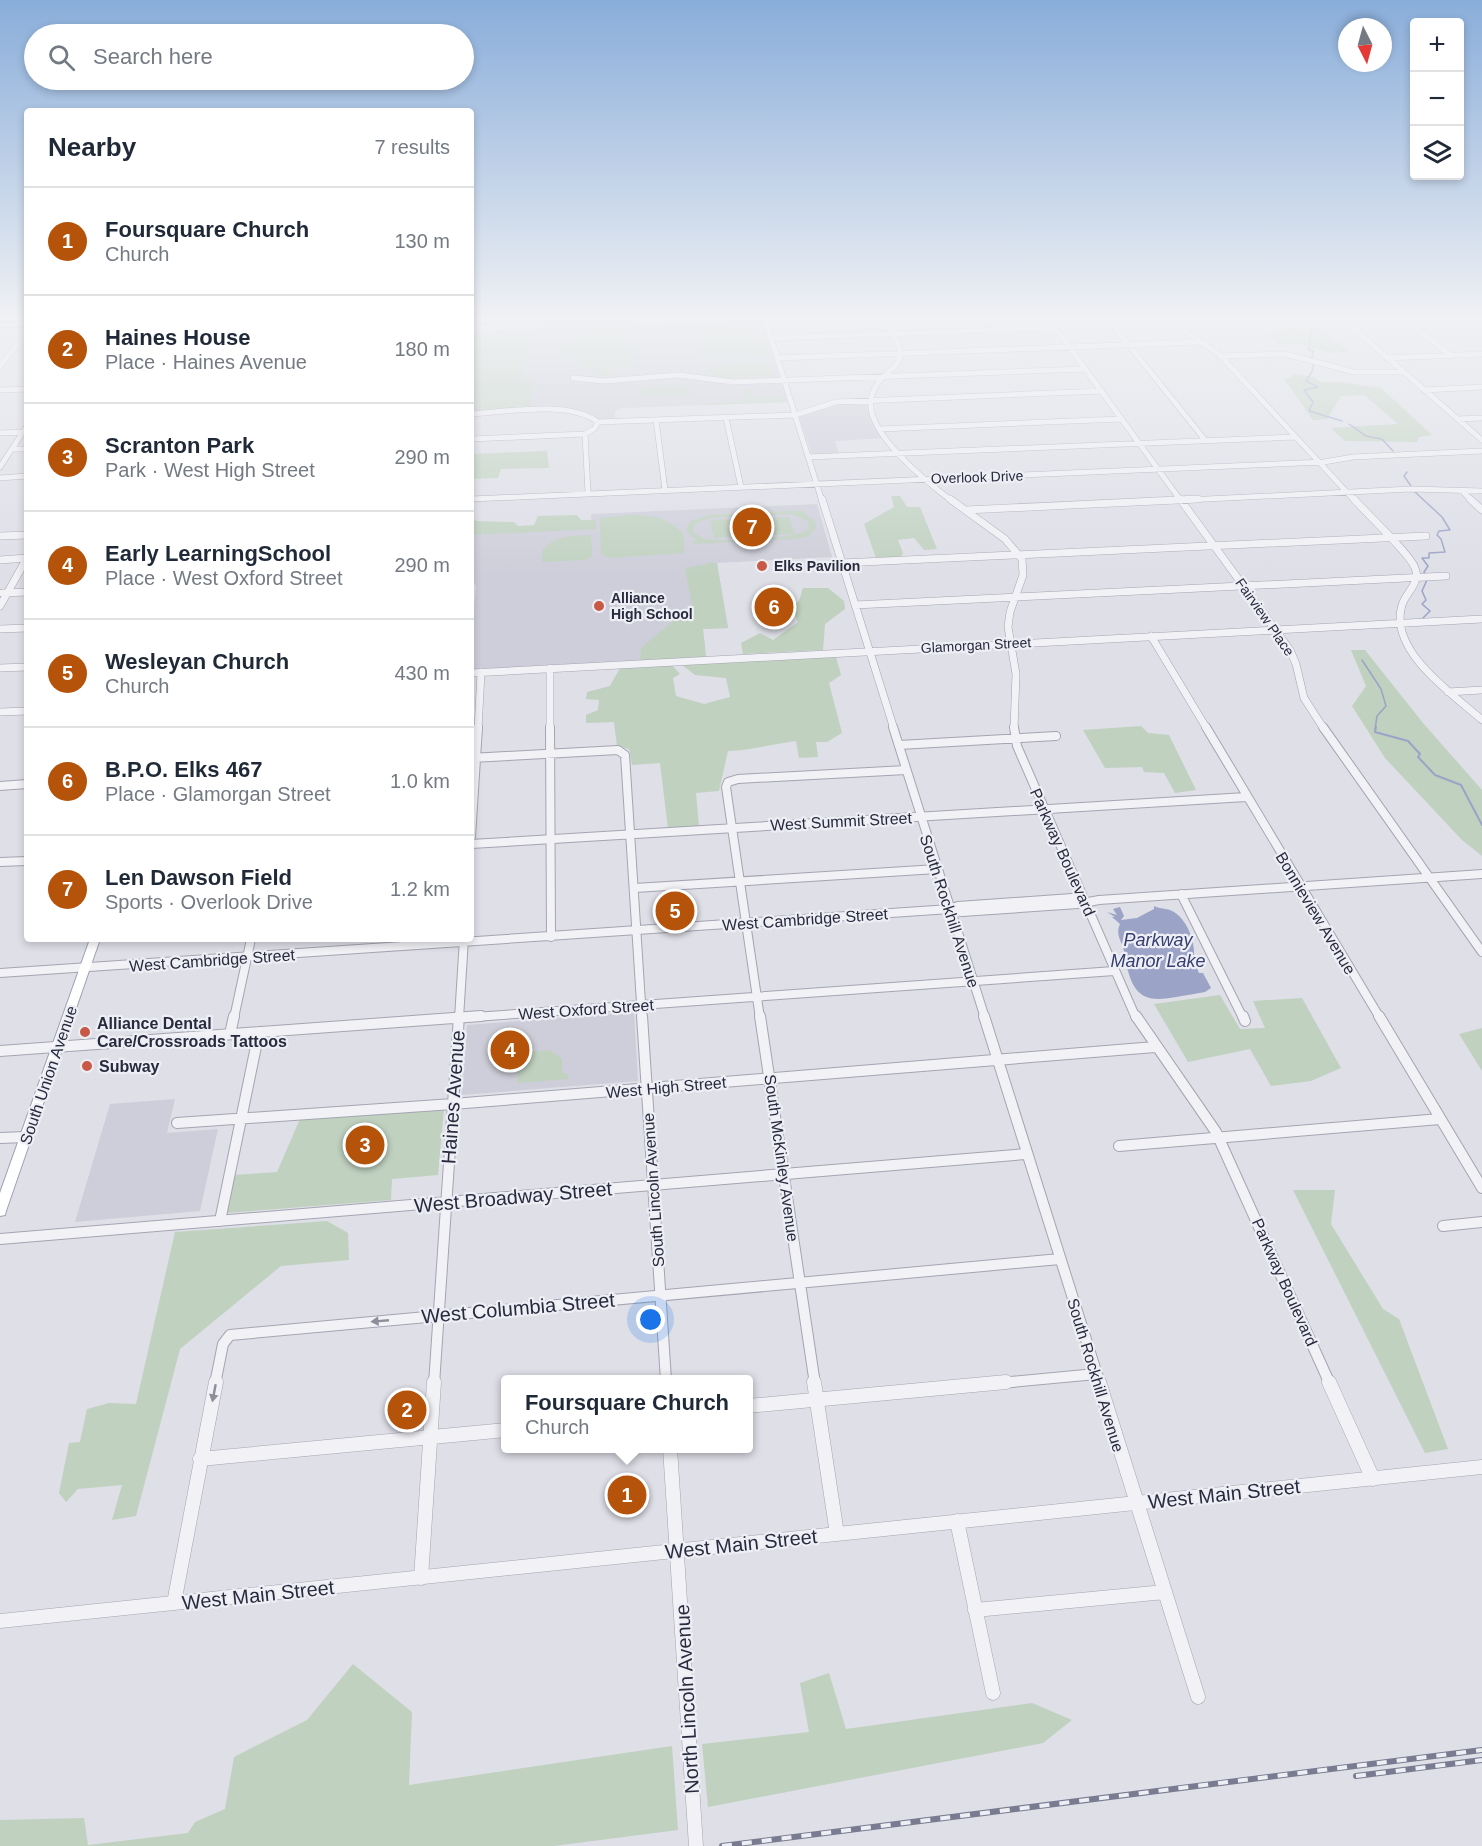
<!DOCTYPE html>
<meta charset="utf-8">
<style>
body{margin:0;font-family:Arial,sans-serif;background:#f2f2f3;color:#1f2937}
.controls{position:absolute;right:18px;top:18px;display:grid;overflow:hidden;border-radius:6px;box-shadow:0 3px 9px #0003}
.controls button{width:54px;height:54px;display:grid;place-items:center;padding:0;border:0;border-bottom:2px solid #e0e1e3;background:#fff;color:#1f2937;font:30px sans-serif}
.compass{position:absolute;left:1338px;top:18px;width:54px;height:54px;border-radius:50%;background:#fff;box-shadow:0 3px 9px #0003;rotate:174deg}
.you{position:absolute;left:651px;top:1320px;width:21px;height:21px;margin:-15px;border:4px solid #fff;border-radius:50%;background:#1a73e8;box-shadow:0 0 0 9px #1a73e833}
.badge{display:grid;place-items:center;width:39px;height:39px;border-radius:50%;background:#b45309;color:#fff;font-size:20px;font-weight:700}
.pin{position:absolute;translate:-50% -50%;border:3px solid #fff;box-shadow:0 2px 6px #0006}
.popup{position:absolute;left:501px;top:1375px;width:252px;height:78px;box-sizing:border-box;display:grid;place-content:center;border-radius:6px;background:#fff;filter:drop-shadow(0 2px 4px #0005);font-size:20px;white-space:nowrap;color:#747a83}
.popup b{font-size:22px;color:#1f2937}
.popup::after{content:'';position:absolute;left:50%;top:100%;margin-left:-12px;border:12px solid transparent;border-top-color:#fff}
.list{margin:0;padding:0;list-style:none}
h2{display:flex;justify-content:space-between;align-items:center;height:78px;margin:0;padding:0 24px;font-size:26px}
h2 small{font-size:20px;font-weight:400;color:#747a83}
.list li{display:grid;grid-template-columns:39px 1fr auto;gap:18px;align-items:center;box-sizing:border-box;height:108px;padding:0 24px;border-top:2px solid #e0e1e3}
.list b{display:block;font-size:22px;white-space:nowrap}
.list p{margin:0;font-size:20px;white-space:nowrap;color:#747a83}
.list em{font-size:20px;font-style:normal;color:#747a83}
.icon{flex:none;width:33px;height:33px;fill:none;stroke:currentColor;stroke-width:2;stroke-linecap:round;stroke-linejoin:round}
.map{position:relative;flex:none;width:1482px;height:1846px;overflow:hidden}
.search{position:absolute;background:#fff;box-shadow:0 3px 9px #0003;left:24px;top:24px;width:450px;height:66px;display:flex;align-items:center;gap:15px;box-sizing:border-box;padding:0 21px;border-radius:33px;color:#747a83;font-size:22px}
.panel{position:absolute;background:#fff;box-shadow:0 3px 9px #0003;left:24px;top:108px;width:450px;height:834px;border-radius:6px}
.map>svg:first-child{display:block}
.built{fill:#cdced9}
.green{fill:#c0d1c0;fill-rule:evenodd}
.water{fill:#9ba3c6}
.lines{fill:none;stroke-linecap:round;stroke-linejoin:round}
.stream-far1{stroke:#9ba3c6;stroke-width:1.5}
.stream{stroke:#9ba3c6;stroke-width:2}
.minor-far4-casing{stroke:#a4a5b1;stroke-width:6}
.minor-far3-casing{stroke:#a4a5b1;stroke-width:8}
.minor-far2-casing{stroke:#a4a5b1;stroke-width:10}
.minor-far1-casing{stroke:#a4a5b1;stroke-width:12}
.minor-casing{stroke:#a4a5b1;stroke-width:15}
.major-casing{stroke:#9ea1b2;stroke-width:2}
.highway-casing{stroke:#86899d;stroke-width:2}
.minor-far4{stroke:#f1f1f6;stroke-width:5}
.minor-far3{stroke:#f1f1f6;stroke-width:7}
.minor-far2{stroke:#f1f1f6;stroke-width:8}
.minor-far1{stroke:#f1f1f6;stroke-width:10}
.minor{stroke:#f1f1f6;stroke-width:14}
.major{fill:#fff;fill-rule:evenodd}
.highway{fill:#fff;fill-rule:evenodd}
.rail-casing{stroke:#797b90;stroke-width:6}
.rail{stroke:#eeeff5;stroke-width:4;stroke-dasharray:10;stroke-linecap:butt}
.oneway{fill:#8c8e9a}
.poi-dot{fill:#c85947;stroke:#eeeff5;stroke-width:2}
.labels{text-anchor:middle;stroke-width:4.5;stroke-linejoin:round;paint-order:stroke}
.far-street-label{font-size:14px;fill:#282a3e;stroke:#eeeff5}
.far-poi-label{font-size:14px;font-weight:bold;fill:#282a3e;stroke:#eeeff5;text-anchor:start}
.street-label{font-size:16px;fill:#282a3e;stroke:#eeeff5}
.poi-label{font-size:16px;font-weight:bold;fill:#282a3e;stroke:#eeeff5;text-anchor:start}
.water-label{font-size:18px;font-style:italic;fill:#343e70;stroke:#eeeff5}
.near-street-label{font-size:20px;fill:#282a3e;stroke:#eeeff5}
</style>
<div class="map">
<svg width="1482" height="1846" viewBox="0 0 1482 1846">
<rect width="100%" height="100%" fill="#dedfe7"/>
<path class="built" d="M471,319h290l27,83 -165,6 -8,3v10h-14l-8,-6 -19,-5 -103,3z
M867,402l6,19 10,17 -48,3 4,13 -27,1 -13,-39 14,-4 11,-7z
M817,504l15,53 -115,6 11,65 -25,1 3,28 -235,13v-31l5,-54 -5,-1v-50l121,-6 -1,-14z
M634,1012l4,69 -176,14 5,-70z
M175,1099l-8,34 51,-4 -18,82 -125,11 35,-118z"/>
<path class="green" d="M759,321l10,36 -67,1 -7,-35z
M625,327l5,2 6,37 -26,3 -2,3h5l1,3 -18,2 -1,-6 -14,-5 -6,-6h-6v-3h-4v-15h4v-6l18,-7z
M1321,328l28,24 -20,1 -29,-9h-23l-15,-14z
M528,329l-6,50 12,2 -2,5 -2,23 -59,2v-81z
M769,362l5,15 -47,2 -15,-3 -3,-11z
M1295,374l19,3 7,5h20l40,6 51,47 -13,2 -2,5 -72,-1 -14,-13 67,-4 -34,-29 -23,1 -14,23 -14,1 -28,-40z
M671,385l16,1 2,8 -50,2 2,-9z
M766,388l1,1 -16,1 2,7 30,-1 5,6 -82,3v-2l38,-1 -3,-4h4l-2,-9z
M547,451l2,17 -48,1 -3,9 -27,1v-25z
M891,496h9l7,11h13l17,42 -13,1 -10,-12 -16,2 5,13 -3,6 -24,-1 -12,-34 30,-17z
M784,511h22l-1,3 11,8 -1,8 -7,6 -12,3 -102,5 -1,-3 5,-1 -7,-4 -5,-6 5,-9 18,-6zM792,514l16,7 1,8c-11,10 -91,14 -106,9 -5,-2 -8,-4 -10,-8l3,-7 14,-5z
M471,515l5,6 38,1 4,4 16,-1 4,-9 39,-1 4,5h15v9l-125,6z
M627,515c26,0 38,1 57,19v19l-75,5 -8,-4 -1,-36z
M789,517l5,17 -80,4 -4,-18z
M591,535l1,21 -7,4 -43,2v-11c12,-16 30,-15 49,-16z
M709,562l8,1 11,65 -25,1 3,28 -66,4 1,-13 51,-43 -7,-37 22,-4z
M803,588h25l16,13 1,8 -20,15 -2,26 -80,4 -2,-11 19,-10 13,7 25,-18 -3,-7 2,-6 -5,2 -5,-2 12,-8z
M1365,650l58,73 59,67v66l-20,-16 -77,-82 -33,-52 14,-20 -15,-36z
M836,657l5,18 -12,8 13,50 -15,9h-11l2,15 -19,1 -3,-17c-24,3 -44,9 -68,10l-9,40 -23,2 3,33 -31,3 -8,-66 -28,2 -3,-16 -12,-3 -3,-24 -28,1v-8l12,-5 1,-10 -13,-1 1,-7 23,-6 10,-18 52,-3 8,9 -7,4 3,18 28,8 26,-7 -4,-19 -31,-3 -14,-11z
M1141,726l7,7 21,2 27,55 -21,3 -11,-20 -20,-1 -2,-5 -37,1 -22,-38z
M1220,995l20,34 25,-1 -12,-27 49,-3 39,70 -30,13 -40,5 -21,-37 -62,13 -34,-58z
M1482,1028v43l-23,-37z
M550,1050l12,9v13l6,3v4l-51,4 1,-30z
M444,1109l-6,66 -46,4 -1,21 -164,13 7,-38 43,-3 23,-53z
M1293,1190h42l-4,34 52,85 16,10 49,130 -23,4z
M327,1221l21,12 1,27 -68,6 -101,83 -44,167 -24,4 10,-35 -44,4 -12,13 -7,-9 10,-50 11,-1 7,-33 22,-6 27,1 39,-172z
M353,1664l59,48 -3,73 263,-39 6,84 -124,16h-554v-26l84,-2 4,27 100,-12 7,-11 30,-13 9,-52 73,-37z
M829,1673l17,56 186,-26 40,17 -29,23 -335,64 -6,-63 107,-12 -9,-49z"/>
<path class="water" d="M1154,906c6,3 14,2 20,6 13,8 21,29 20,44l-2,1 7,16h4l8,15 -6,4c-51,8 -72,21 -81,-41 -2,-10 -9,-16 -4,-27l-8,-7h3l-8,-5 10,3 -4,-6 7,-2 4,9 -3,4 16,-2 17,-9z"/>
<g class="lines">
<path class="stream-far1" d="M1311,331l-2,19 4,1 -1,7
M1313,364v6l-7,11 12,6 -14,3 9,12 -4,9 33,10
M1349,424l17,12 16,3 11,12
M1407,472l-3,4 7,10
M1414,491l28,26 8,13 -11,1 -2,4 4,4 4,13 -16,1v5h-7l6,8 -4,6 2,3
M1421,620l9,-9 -8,-7 4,-4 -4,-9 5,-11
M1362,660l19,29 5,17 -9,10 -2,13"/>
<path class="stream" d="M1376,727l-1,5 33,9 12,13 -2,3 17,18 26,10 21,40"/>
<defs>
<path id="minor-far4" d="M765,319l57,182
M882,319c44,55 -5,42 -11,81 -5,34 57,83 81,101
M1049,319l132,182
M1108,319l97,121
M1167,319l52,35 136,147
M1285,319l9,7
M1343,319l139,121
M1405,319l45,36
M635,323l96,-4
M471,329l68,-3
M771,338l284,-10
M1220,356l65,-2 69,18h49
M777,358l424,-16
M1387,358l95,-4
M0,366l16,-20
M573,378l31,3 75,-6 54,7 352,-13
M0,390l27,-1
M1424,390l58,-3
M471,414c35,-2 97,-14 127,8
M726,418l15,69
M1458,419l24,-1
M656,420l9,70
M598,422l197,-7 41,-13 266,-11
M880,429l241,-10
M0,433l27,-1
M471,439l114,-5
M12,449h15
M808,457l487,-20
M0,467l27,-41
M0,478l27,-2
M1463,492l9,9
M588,493l-3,-59 10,-6 3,-6
M471,499l853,-37 29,-5 129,-6
M1166,501l245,-12 71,2"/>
<path id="minor-far3" d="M822,499l72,230
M950,499l55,40 17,20 1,16 -13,37 -2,15 8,47 -2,55
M1180,499l110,151 6,14 8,34 20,31
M1354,499c11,13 57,56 61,69 6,15 -9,24 -13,37 -14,46 51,89 80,115
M1470,499l12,11
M966,510l232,-11
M0,536l27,-1
M0,560l27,-2
M841,563l585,-27
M2,593l25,-1
M855,605l591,-29
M0,606l27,-48
M0,629l27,-1
M1151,636l56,93
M0,668l27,-1
M550,668v61
M471,673l1011,-54
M1448,692l34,-2
M0,712l27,-1
M478,729l3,-57"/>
<path id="minor-far2" d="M550,727l1,210
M893,727l92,291
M1014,727l3,19 119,272
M1206,727l174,291
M1323,727l159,225
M899,745l157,-9
M471,758l147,-8 7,5 17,263
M0,786l27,-2
M471,837l7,-110
M471,844l775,-47
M0,862l27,-1
M635,888l302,-19
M1181,894l62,124
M950,909l8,-3 114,-8 13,3
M0,973l950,-64 12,3 116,-8 21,-4 383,-26
M234,1018l17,-79
M459,1018l5,-79
M460,1018l654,-47
M760,1018l-34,-231 2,-5 10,-3 168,-9"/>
<path id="minor-far1" d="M642,1016l24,364
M760,1016l55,368
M984,1016l116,368
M1136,1016l80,116 114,252
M1243,1016l2,5
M1379,1016l103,172
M230,1034l4,-18
M0,1051l481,-35
M177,1123l276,-19 702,-57
M0,1138l26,-1
M1119,1146l321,-27
M220,1221l39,-189
M1443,1226l39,-4
M0,1239l1026,-85
M215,1384l8,-40 7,-9 830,-76
M434,1384l25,-368
M990,1384l106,-10"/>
<path id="minor" d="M814,1382l23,152
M1099,1382l99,315
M1329,1382l44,97
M748,1406l258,-24
M670,1448l26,398
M200,1459l306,-29
M957,1521l36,172
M421,1578l13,-196
M174,1603l42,-221
M975,1610l190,-18
M0,1621l1482,-154"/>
<path id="major" d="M90,939h10l-94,272 -1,4 -5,1v-23z"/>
<path id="highway" d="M27,322v4l-27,1v-4z"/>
</defs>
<use href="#minor-far4" class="minor-far4-casing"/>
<use href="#minor-far3" class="minor-far3-casing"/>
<use href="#minor-far2" class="minor-far2-casing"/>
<use href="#minor-far1" class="minor-far1-casing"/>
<use href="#minor" class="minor-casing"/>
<use href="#major" class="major-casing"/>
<use href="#highway" class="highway-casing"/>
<use href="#minor-far4" class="minor-far4"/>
<use href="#minor-far3" class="minor-far3"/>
<use href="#minor-far2" class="minor-far2"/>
<use href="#minor-far1" class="minor-far1"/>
<use href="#minor" class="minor"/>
<use href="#major" class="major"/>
<use href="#highway" class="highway"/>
<defs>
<path id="rail" d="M1356,1776l126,-16
M722,1846l760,-96"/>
</defs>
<use href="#rail" class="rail-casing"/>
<use href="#rail" class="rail"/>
</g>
<defs><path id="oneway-solid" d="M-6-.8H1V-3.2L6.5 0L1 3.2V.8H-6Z" transform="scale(1.5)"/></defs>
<g class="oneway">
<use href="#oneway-solid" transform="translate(380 1321) rotate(175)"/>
<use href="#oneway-solid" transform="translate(214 1393) rotate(101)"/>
</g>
<linearGradient id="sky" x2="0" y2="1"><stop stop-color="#89adda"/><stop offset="0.55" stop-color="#f0f1f4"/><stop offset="1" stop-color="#f0f1f4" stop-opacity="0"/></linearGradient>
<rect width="1482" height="578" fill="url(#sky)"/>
<g class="poi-dot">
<circle cx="762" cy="566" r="6"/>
<circle cx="599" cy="606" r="6"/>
<circle cx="85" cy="1032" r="6"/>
<circle cx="87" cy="1066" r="6"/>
</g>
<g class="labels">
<g class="far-street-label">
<text transform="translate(977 477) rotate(-2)" y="5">Overlook Drive</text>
<text transform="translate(1265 617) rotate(55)" y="5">Fairview Place</text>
<text transform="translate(976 645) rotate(-3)" y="5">Glamorgan Street</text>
</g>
<g class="far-poi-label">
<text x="774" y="571">Elks Pavilion</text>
<text x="611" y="603">Alliance<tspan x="611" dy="16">High School</tspan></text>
</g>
<g class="street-label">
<text transform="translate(841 821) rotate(-3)" y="6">West Summit Street</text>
<text transform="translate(1063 852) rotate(66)" y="6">Parkway Boulevard</text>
<text transform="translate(950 911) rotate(72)" y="6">South Rockhill Avenue</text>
<text transform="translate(1316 913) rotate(59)" y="6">Bonnieview Avenue</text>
<text transform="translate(805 919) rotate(-4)" y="6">West Cambridge Street</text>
<text transform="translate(212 960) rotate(-4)" y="6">West Cambridge Street</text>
<text transform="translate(586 1009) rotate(-4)" y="6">West Oxford Street</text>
<text transform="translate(48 1075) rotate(-71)" y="6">South Union Avenue</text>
<text transform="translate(666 1087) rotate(-5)" y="6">West High Street</text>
<text transform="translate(782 1158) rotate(82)" y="6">South McKinley Avenue</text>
<text transform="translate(653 1190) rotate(-94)" y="6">South Lincoln Avenue</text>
<text transform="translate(1285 1282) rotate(66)" y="6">Parkway Boulevard</text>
<text transform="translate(1096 1375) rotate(73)" y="6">South Rockhill Avenue</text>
</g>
<g class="poi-label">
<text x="97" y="1029">Alliance Dental<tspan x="97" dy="18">Care/Crossroads Tattoos</tspan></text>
<text x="99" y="1072">Subway</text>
</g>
<g class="water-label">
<text x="1158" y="946">Parkway<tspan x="1158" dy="21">Manor Lake</tspan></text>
</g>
<g class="near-street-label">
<text transform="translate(453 1097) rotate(-86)" y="7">Haines Avenue</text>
<text transform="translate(513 1197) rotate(-5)" y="7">West Broadway Street</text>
<text transform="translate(518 1308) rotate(-5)" y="7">West Columbia Street</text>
<text transform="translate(1224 1494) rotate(-6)" y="7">West Main Street</text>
<text transform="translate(741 1544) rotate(-6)" y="7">West Main Street</text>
<text transform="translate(258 1595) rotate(-6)" y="7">West Main Street</text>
<text transform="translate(687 1699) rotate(-93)" y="7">North Lincoln Avenue</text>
</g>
</g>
</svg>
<div class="controls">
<button>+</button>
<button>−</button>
<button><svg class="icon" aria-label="layers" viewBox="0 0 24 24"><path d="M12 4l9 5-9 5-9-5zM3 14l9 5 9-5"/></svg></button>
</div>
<svg class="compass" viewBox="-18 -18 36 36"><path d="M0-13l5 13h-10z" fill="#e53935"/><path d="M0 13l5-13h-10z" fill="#747a83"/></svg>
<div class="you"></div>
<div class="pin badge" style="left:627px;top:1495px">1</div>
<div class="popup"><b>Foursquare Church</b>Church</div>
<div class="pin badge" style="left:407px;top:1410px">2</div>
<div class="pin badge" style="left:365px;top:1145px">3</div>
<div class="pin badge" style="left:510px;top:1050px">4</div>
<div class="pin badge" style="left:675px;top:911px">5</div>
<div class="pin badge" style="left:774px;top:607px">6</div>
<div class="pin badge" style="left:752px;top:527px">7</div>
<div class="search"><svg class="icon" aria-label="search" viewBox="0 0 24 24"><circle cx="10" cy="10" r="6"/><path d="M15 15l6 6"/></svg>Search here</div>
<section class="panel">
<h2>Nearby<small>7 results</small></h2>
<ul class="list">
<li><span class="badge">1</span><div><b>Foursquare Church</b><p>Church</p></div><em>130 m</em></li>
<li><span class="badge">2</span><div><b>Haines House</b><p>Place · Haines Avenue</p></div><em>180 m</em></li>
<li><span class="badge">3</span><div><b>Scranton Park</b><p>Park · West High Street</p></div><em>290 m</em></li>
<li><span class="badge">4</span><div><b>Early LearningSchool</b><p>Place · West Oxford Street</p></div><em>290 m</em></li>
<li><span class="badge">5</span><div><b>Wesleyan Church</b><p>Church</p></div><em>430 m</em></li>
<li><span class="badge">6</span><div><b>B.P.O. Elks 467</b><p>Place · Glamorgan Street</p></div><em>1.0 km</em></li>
<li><span class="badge">7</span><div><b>Len Dawson Field</b><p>Sports · Overlook Drive</p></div><em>1.2 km</em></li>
</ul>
</section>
</div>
